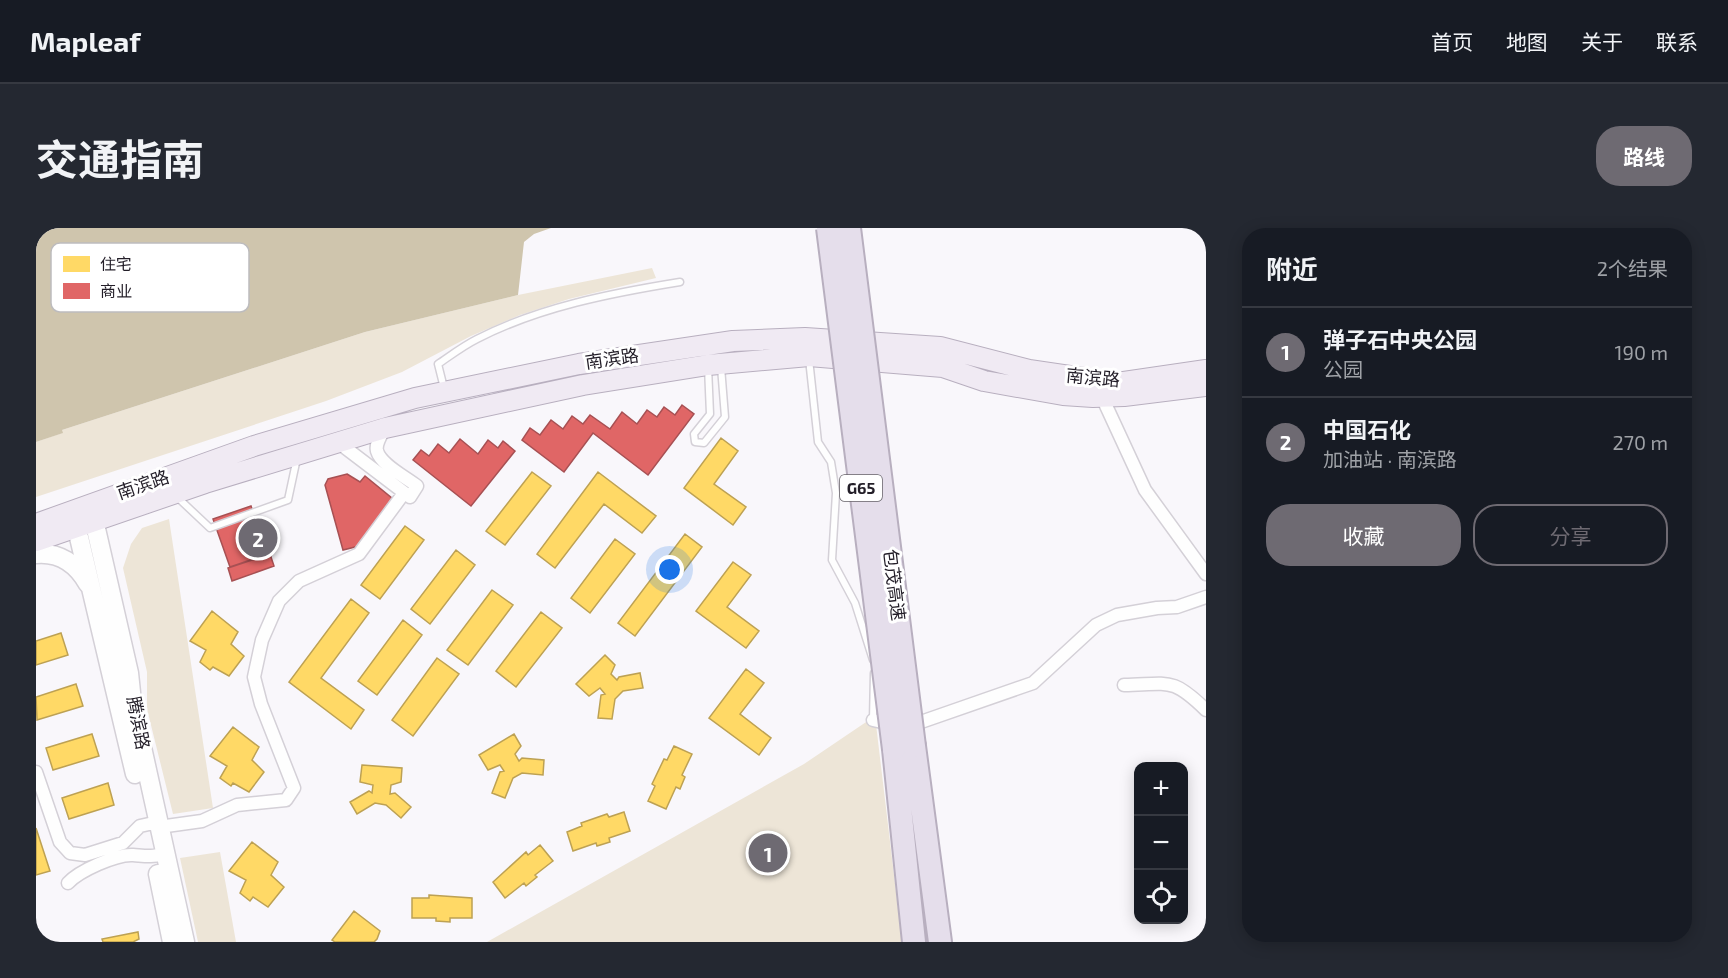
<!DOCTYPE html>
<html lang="zh">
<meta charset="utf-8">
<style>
body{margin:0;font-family:"Exo 2","Noto Sans SC",sans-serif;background:#242831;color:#f1f3f6}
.controls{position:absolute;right:18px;bottom:18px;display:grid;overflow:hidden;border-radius:12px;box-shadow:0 3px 15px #0003}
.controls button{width:54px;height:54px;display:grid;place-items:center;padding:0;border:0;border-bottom:2px solid #363941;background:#171b24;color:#f1f3f6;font:30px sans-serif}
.you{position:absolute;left:634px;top:342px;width:21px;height:21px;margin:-15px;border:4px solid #fff;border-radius:50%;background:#1a73e8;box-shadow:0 0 0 9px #1a73e833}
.badge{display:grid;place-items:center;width:39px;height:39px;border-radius:50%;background:#6e6a72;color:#fff;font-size:20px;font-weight:700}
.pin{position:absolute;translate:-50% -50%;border:3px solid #fff;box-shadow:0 2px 6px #0006}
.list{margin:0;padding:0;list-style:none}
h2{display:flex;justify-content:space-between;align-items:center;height:78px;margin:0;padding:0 24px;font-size:26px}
h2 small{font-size:20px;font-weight:400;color:#9ea1a6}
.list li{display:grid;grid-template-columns:39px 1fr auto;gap:18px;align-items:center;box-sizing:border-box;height:90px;padding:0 24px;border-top:2px solid #363941}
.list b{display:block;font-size:22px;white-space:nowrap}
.list p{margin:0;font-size:20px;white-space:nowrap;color:#9ea1a6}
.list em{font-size:20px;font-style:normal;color:#9ea1a6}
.actions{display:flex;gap:12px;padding:18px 24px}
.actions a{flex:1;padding:14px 0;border:2px solid #6e6a72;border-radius:24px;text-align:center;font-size:21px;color:#6e6a72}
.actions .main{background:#6e6a72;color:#fff}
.icon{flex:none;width:33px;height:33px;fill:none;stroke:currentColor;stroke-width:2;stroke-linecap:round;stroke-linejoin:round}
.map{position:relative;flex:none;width:1170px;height:714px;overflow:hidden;border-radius:24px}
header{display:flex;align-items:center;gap:36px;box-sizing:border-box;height:84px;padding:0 30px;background:#171b24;border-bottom:2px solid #363941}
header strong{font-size:28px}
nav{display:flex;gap:33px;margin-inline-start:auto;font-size:21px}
.intro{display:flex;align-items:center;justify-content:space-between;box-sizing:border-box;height:144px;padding:0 36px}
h1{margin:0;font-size:42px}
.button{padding:15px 27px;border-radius:24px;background:#6e6a72;color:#fff;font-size:21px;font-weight:700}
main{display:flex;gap:36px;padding:0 36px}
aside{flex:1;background:#171b24;border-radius:24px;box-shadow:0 3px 15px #0003}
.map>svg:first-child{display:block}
.green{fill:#ede5d7}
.water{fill:#cfc5ad}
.homes{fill:#ffd966;stroke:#bda153;stroke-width:1.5}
.shops{fill:#e06666;stroke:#a75053;stroke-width:1.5}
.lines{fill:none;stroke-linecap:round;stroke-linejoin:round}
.lane-casing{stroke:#d4d0d7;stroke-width:9}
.street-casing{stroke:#d4d0d7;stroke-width:15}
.secondary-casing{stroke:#d4d0d7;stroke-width:21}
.primary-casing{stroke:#b8afbf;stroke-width:22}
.highway-casing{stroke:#b8afbf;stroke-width:26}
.lane{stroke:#fefefe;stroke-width:6}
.street{stroke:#fefefe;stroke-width:12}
.secondary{stroke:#fefefe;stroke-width:18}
.primary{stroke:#f0eaf3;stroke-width:20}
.highway{stroke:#e5deeb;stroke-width:22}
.highway-bridge-casing{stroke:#b8afbf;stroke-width:26;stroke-linecap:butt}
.highway-bridge{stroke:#e5deeb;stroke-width:22}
.labels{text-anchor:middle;stroke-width:6;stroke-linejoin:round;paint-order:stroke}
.shield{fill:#fff;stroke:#656268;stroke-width:1.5}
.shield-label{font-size:16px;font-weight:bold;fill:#231e28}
.street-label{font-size:18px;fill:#231e28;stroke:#fff}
.key{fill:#fff;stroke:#bdbcbe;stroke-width:1.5}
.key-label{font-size:16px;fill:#231e28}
</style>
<header>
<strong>Mapleaf</strong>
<nav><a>首页</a><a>地图</a><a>关于</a><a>联系</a></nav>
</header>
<div class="intro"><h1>交通指南</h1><a class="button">路线</a></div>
<main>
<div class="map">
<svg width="1170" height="714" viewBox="0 0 1170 714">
<rect width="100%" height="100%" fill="#f9f7fb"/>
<path class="green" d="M616,40l4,10 -87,21 -49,16 -49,21 -69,36 -76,29 -290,96v-55l26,-9v-3l303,-98 153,-37z
M133,291l44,289 -40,6 -26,-105v-37l-24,-104 8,-24 11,-16z
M839,488l27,226h-415l317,-178z
M184,624l16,90h-38l-18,-84z"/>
<path class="water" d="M0,0h515l-17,6 -10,8 -6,53 -153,37 -303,98 1,3 -27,9z"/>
<path class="homes" d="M685,210l17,13 -24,33 32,23 -13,18 -49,-37z
M496,244l19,14 -46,59 -19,-14z
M562,244l58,44 -14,17 -38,-29 -49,64 -18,-14z
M369,298l19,14 -44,59 -19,-14z
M649,306l17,13 -67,89 -17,-13z
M579,311l20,15 -45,59 -19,-15z
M420,322l19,15 -45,59 -19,-15z
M697,334l18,13 -24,32 32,24 -13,17 -50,-37z
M456,362l21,15 -45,60 -21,-15z
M315,371l18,14 -48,65 43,32 -13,19 -62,-47z
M176,383l26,21 -7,12 13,12 -15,20 -16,-9 -3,3 -10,-8 6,-12 -16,-9z
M505,384l21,16 -46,59 -20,-16z
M367,392l19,15 -45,60 -19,-14z
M25,405l7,22 -32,10v-24z
M569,427l10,10 -4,9 6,6 2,-3 21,-4 3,15 -20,3 -8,8 -3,20 -14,-1 3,-23 4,-1 -5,-6 -11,8 -13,-12z
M401,430l22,16 -46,62 -21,-16z
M710,441l18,14 -24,31 31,24 -12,17 -50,-37z
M40,456l7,22 -46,14 -1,-23z
M197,499l26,20 -7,13 12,12 -15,20 -16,-9 -2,3 -11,-8 7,-12 -17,-10z
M56,506l7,22 -46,14 -7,-22z
M478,506l7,12 -6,8 4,7 3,-3 22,2 -1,15 -21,-2 -9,5 -8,20 -13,-5 8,-21 4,-1 -4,-6 -12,5 -9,-15z
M638,518l18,8 -10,21 3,2 -5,12 -4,-2 -10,22 -18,-8 7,-15 -3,-2 12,-25 3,1z
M326,537l40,3 -1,14 -10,3 -1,9 5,-1 16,14 -10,11 -15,-13 -11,-2 -18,11 -7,-12 19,-11 3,2 1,-8 -13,-3z
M72,555l6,22 -45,14 -7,-21z
M588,584l6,19 -21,7 1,4 -13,4 -1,-3 -23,8 -6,-19 15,-6 -1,-3 26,-9 2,3z
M0,600l14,43 -14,4z
M216,614l26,20 -7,13 13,12 -16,20 -15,-10 -3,4 -10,-8 6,-13 -17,-9z
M504,617l13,16 -18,14 2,2 -11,9 -2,-3 -19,15 -12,-16 33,-30 2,3z
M393,667l43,3v20h-22v4l-14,-1v-3h-24v-20h17z
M318,683l26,20 -3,8 -3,3h-39l-3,-2z
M102,704l1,7 -6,3h-30l-1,-3z"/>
<path class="shops" d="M646,177l12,9 -46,61 -55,-42 -29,39 -42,-32 8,-12 10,7 11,-15 12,9 9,-13 11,8 7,-9 20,14 12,-17 15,12 10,-14 10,7 7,-10 11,8z
M424,211l18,15 10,-14 10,8 5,-7 12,10 -44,55 -58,-46 8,-10 8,6 9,-12 11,9z
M311,246l13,8 5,-6 28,23 -34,47 -16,4 -18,-65 3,-6z
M215,278l17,48 -38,13 -17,-48z
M234,326l4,12 -42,15 -4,-13z"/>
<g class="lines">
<defs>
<path id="lane" d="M773,131l9,83 13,20 5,31 -4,67 23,43 18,57
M672,139l2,47 -16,20 1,8 9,1 21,-26 -4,-50
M408,160l-6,-24c12,-8 25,-18 39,-25 62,-32 135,-46 203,-57
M140,268l34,32 78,-28 9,-42
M837,492l1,-47"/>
<path id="street" d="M1066,169l43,93 61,84
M303,215l71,54 7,-11c-11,-9 -36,-21 -40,-35 -2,-8 5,-17 8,-23
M1088,457c46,-1 48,-8 82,25
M837,492l26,6 19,-3 115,-40 63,-58 21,-10 40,-7 20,-1 29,-10
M0,544l24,70 10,11 15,2 38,-12 17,-17 18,-4
M123,599l43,-6 35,-16 49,-5 8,-12 -33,-84 -7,-27 8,-37 17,-39 20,-20 60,-27 45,-61
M32,655c11,-12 48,-29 65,-28 14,1 17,2 32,-1"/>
<path id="secondary" d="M55,279l38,166 3,29 53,240
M37,284l62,262
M0,326c23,-2 41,10 52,30
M122,646l14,68"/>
<path id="primary" d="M0,296l218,-78 161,-48 164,-34 154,-23 72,-3 135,9 89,23 88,13 89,-13
M0,313l169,-58 180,-55 198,-43 125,-20 101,-9 134,11 41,14 79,14 30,2 31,-1 82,-10"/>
<path id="highway" d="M878,518l26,196
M858,521l20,193"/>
</defs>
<use href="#lane" class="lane-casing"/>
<use href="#street" class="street-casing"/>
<use href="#secondary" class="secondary-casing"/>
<use href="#primary" class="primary-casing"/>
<use href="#highway" class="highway-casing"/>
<use href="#lane" class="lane"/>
<use href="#street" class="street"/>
<use href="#secondary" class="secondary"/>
<use href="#primary" class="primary"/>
<use href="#highway" class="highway"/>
<defs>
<path id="highway-bridge" d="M792,0l66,521
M813,0l65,518"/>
</defs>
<use href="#highway-bridge" class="highway-bridge-casing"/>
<use href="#highway-bridge" class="highway-bridge"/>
</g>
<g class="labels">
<rect class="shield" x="804" y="247" width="42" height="26" rx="4.5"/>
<g class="shield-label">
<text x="825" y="266">G65</text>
</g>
<g class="street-label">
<text transform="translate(576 131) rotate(-8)" y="6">南滨路</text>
<text transform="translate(1057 150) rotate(5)" y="6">南滨路</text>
<text transform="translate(107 257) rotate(-19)" y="6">南滨路</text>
<text transform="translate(858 357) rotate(83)" y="6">包茂高速</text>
<text transform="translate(102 495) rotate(79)" y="6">腾滨路</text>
</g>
</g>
<rect x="15" y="15" width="198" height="69" rx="9" class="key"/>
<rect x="27" y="28" width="27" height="16" fill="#ffd966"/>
<rect x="27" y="55" width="27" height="16" fill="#e06666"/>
<g class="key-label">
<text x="64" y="42">住宅</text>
<text x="64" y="69">商业</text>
</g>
</svg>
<div class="controls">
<button>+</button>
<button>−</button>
<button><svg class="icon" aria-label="locate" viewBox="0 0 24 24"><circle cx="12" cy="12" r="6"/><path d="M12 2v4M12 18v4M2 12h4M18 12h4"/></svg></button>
</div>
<div class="you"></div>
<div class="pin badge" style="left:732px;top:625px">1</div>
<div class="pin badge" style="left:222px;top:310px">2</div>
</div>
<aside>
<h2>附近<small>2个结果</small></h2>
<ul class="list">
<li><span class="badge">1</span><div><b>弹子石中央公园</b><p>公园</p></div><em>190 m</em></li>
<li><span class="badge">2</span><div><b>中国石化</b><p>加油站 · 南滨路</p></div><em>270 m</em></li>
</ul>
<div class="actions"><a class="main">收藏</a><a>分享</a></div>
</aside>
</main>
